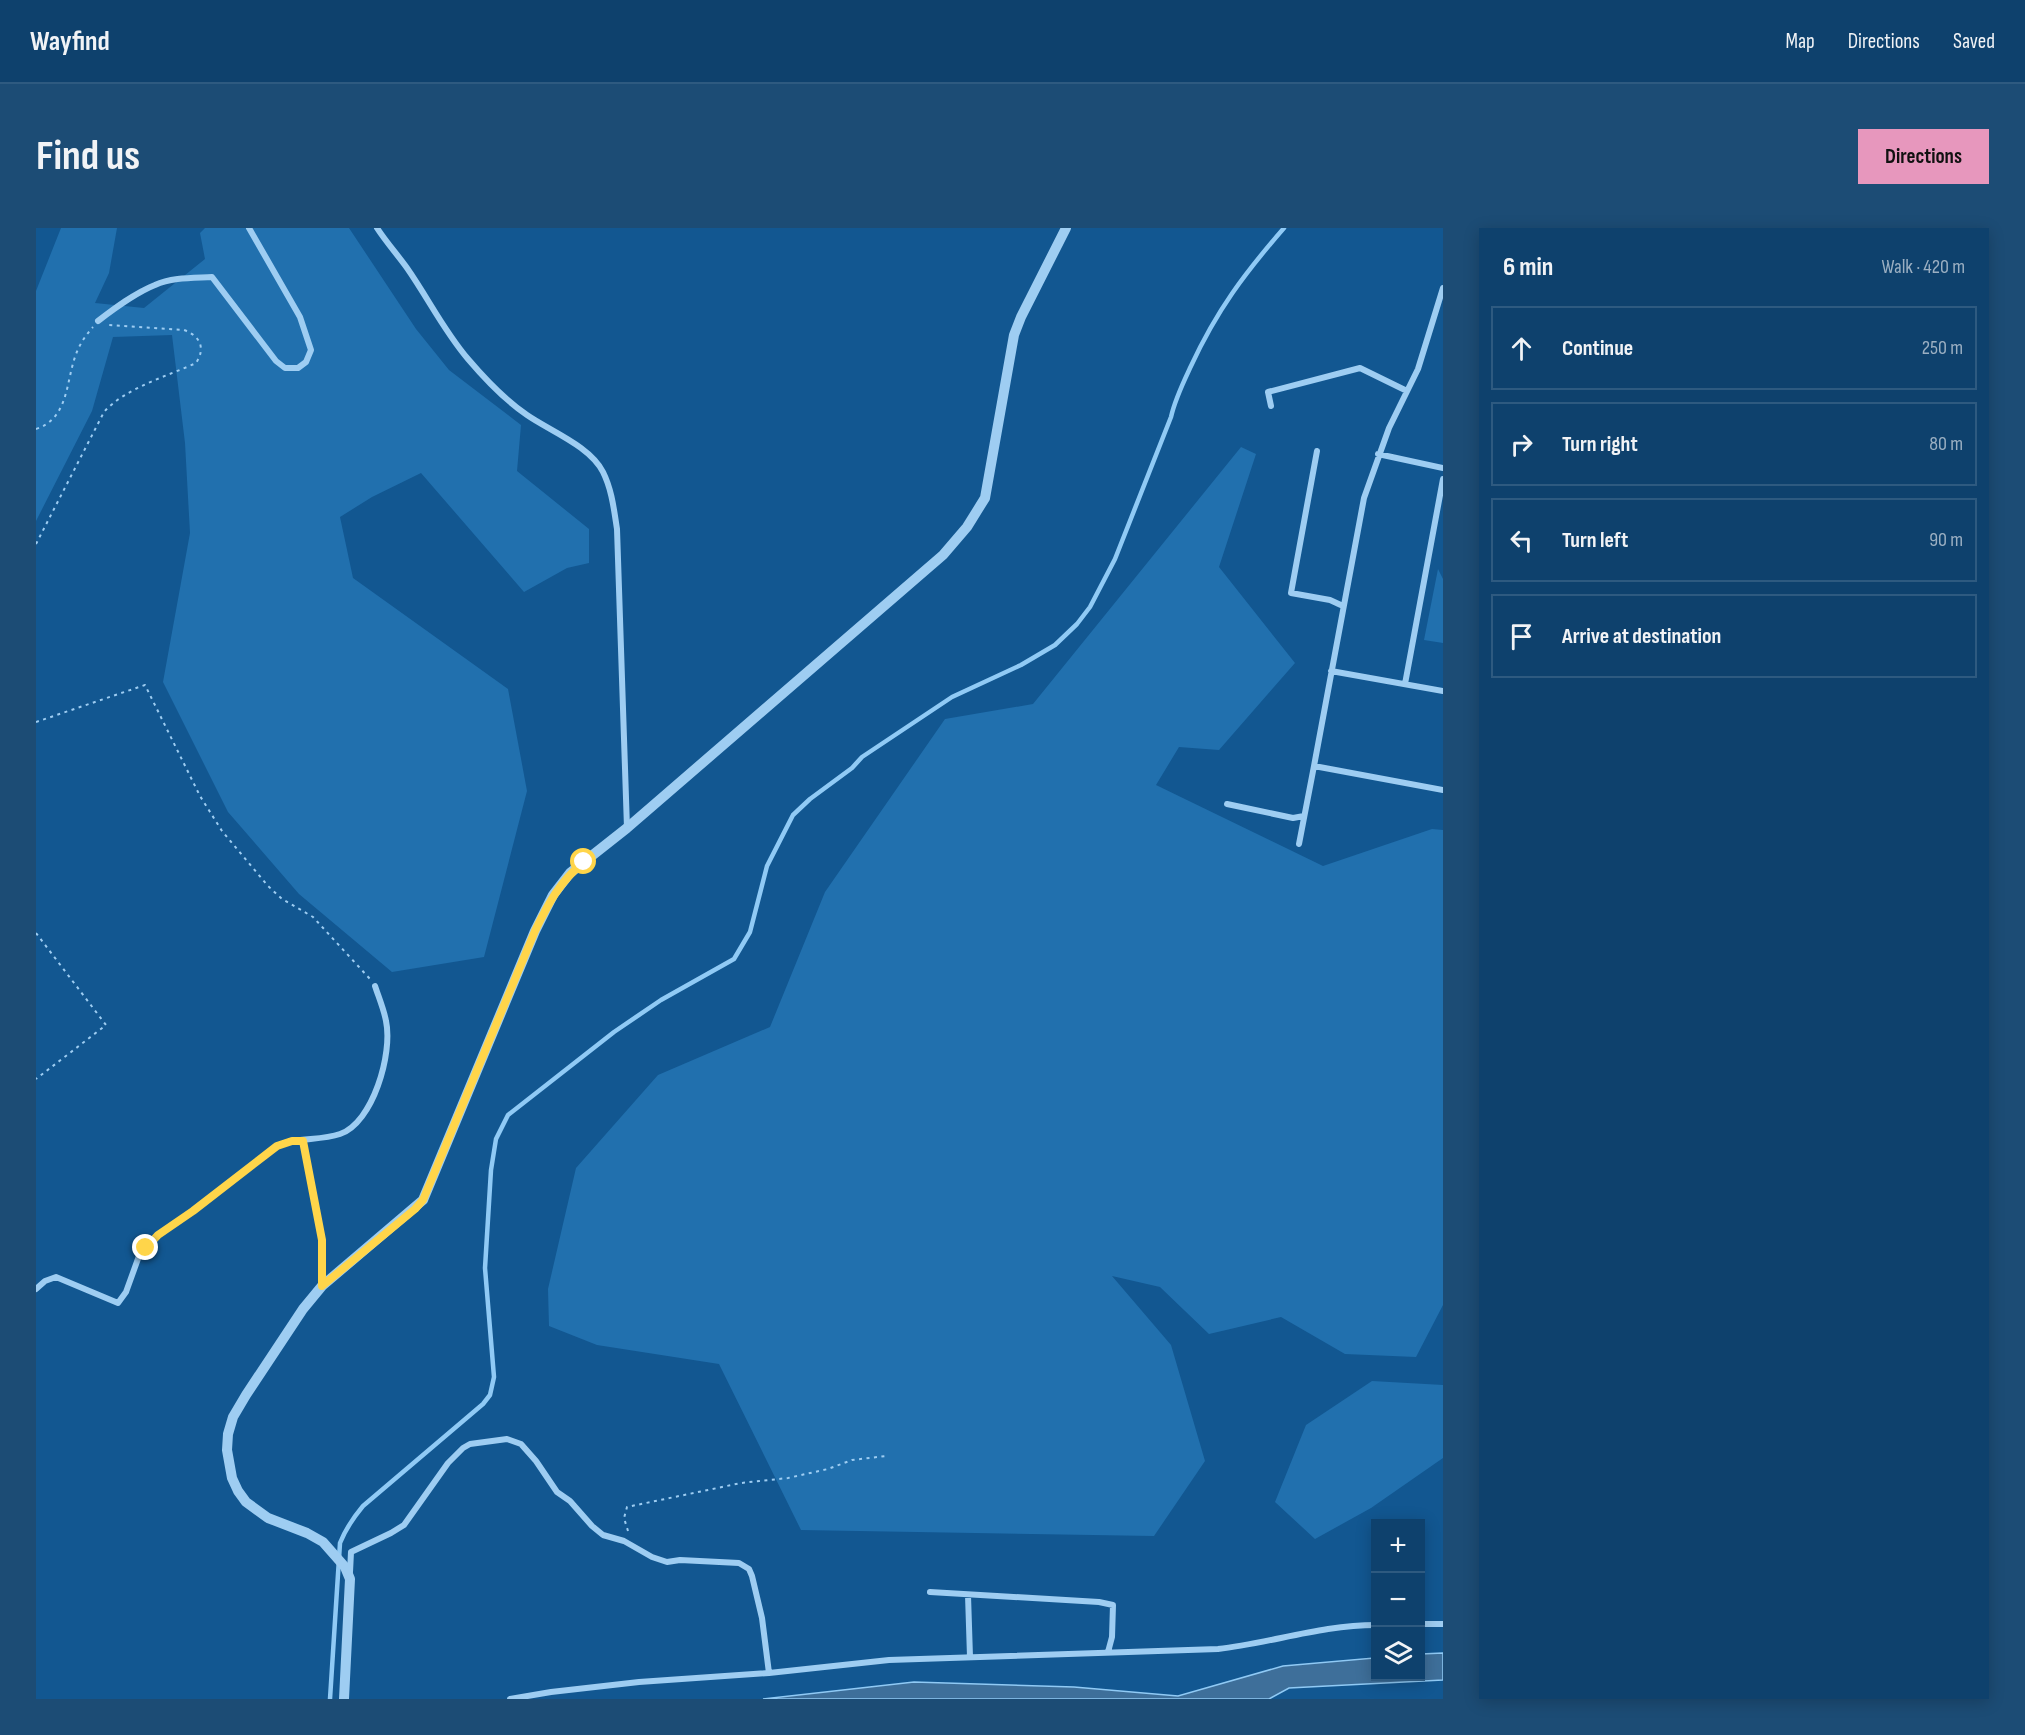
<!DOCTYPE html>
<meta charset="utf-8">
<style>
body{margin:0;font-family:"Sofia Sans Condensed",sans-serif;background:#1c4c75;color:#f1f3f6}
.controls{position:absolute;right:18px;bottom:18px;display:grid;overflow:hidden;border-radius:0px;box-shadow:0 3px 15px #0003}
.controls button{width:54px;height:54px;display:grid;place-items:center;padding:0;border:0;border-bottom:2px solid #2e5a80;background:#0e416d;color:#f1f3f6;font:30px sans-serif}
.stop{position:absolute;width:18px;height:18px;margin:-14px;border:4px solid #ffd54a;border-radius:50%;background:#fff}
.stop.end{background:#ffd54a;border-color:#fff;box-shadow:0 2px 6px #0008}
.list{margin:0;padding:0;list-style:none}
h2{display:flex;justify-content:space-between;align-items:center;height:78px;margin:0;padding:0 24px;font-size:26px}
h2 small{font-size:20px;font-weight:400;color:#9bafc2}
.list li{display:grid;grid-template-columns:39px 1fr auto;gap:18px;align-items:center;box-sizing:border-box;height:84px;margin:0 12px 12px;padding:0 12px;border:2px solid #2e5a80;border-radius:0px}
.list b{display:block;font-size:22px;white-space:nowrap}
.list em{font-size:20px;font-style:normal;color:#9bafc2}
.icon{flex:none;width:33px;height:33px;fill:none;stroke:currentColor;stroke-width:2;stroke-linecap:round;stroke-linejoin:round}
.map{position:relative;flex:none;width:1407px;height:1471px;overflow:hidden;border-radius:0px}
header{display:flex;align-items:center;gap:36px;box-sizing:border-box;height:84px;padding:0 30px;background:#0e416d;border-bottom:2px solid #2e5a80}
header strong{font-size:28px}
nav{display:flex;gap:33px;margin-inline-start:auto;font-size:21px}
.intro{display:flex;align-items:center;justify-content:space-between;box-sizing:border-box;height:144px;padding:0 36px}
h1{margin:0;font-size:42px}
.button{padding:15px 27px;border-radius:0px;background:#e797bd;color:#111;font-size:21px;font-weight:700}
main{display:flex;gap:36px;padding:0 36px}
aside{flex:1;background:#0e416d;border-radius:0px;box-shadow:0 3px 15px #0003}
.map>svg:first-child{display:block}
.green{fill:#2170ae}
.water{fill:#3e6f9a;stroke:#90caf5;stroke-width:1.5}
.lines{fill:none;stroke-linecap:round;stroke-linejoin:round}
.stream{stroke:#90caf5;stroke-width:4.5}
.path{stroke:#9ecdf2;stroke-width:2;stroke-dasharray:3 4.5;stroke-linecap:butt}
.minor{stroke:#9ecdf2;stroke-width:6}
.tertiary{stroke:#9ecdf2;stroke-width:10}
.route{stroke:#ffd54a;stroke-width:8}
</style>
<header>
<strong>Wayfind</strong>
<nav><a>Map</a><a>Directions</a><a>Saved</a></nav>
</header>
<div class="intro"><h1>Find us</h1><a class="button">Directions</a></div>
<main>
<div class="map">
<svg width="1407" height="1471" viewBox="0 0 1407 1471">
<rect width="100%" height="100%" fill="#125791"/>
<path class="green" d="M25,0h56l-8,45 -14,30 49,5 61,-49 -5,-26 5,-5h144l67,101 33,41 72,55 -4,46 72,58v34l-22,5 -43,24 -103,-119 -49,24 -32,20 13,61 155,111 19,102 -43,166 -92,15 -93,-78 -71,-82 -65,-130 27,-149 -5,-90 -13,-108 -59,2 -21,74 -56,110v-230z
M1205,219l15,7 -37,113 76,96 -76,87 -40,-3 -23,38 167,81 109,-37 11,1v475l-27,52 -71,-3 -64,-37 -72,17 -49,-47 -48,-11 59,69 34,116 -51,75 -353,-6 -82,-166 -122,-19 -48,-19 -1,-37 28,-121 82,-93 112,-48 55,-135 120,-173 88,-15z
M1402,341l5,10v64l-19,-3z
M1336,1153l71,4v73l-72,50 -56,31 -40,-37 31,-77z"/>
<path class="water" d="M1407,1425v27l-154,8 -20,11h-506l151,-17 160,5 104,9 105,-30 91,-8 2,18h44l1,-22z"/>
<g class="lines">
<path class="stream" d="M294,1471l10,-156c6,-15 13,-25 23,-37l120,-102 7,-9 4,-18 -9,-109 6,-98 5,-31 12,-24 106,-83 47,-32 73,-41 16,-27 17,-66 26,-51 17,-16 42,-31 10,-11 90,-60 69,-32 34,-20 22,-21 13,-17 25,-48 56,-142c4,-18 12,-34 20,-51 26,-56 53,-92 93,-138"/>
<path class="path" d="M0,201c31,-10 30,-43 38,-69 4,-13 10,-23 19,-33
M0,316l68,-132c21,-24 64,-36 92,-49 10,-15 4,-27 -12,-33l-75,-5
M0,494l109,-37 55,111 22,35 46,55 14,13 31,18 57,62
M0,705l70,92 -70,54
M592,1303l-4,-13 3,-11 114,-24 47,-5 40,-9 24,-9 34,-4"/>
<path class="minor" d="M341,0c9,14 20,26 30,40 21,30 37,63 61,91 17,20 37,41 59,56 23,16 63,31 76,57 9,18 11,38 14,57l10,299
M1407,60l-25,81 -29,59 -25,70 -50,268 129,24
M62,93c17,-13 37,-28 57,-36 17,-8 39,-7 57,-8l64,84 9,7h13l8,-6 5,-12 -11,-33 -51,-89
M1235,178l-3,-14 92,-24 47,23
M1281,223l-26,142 39,7 13,6
M1342,226l65,14
M1295,443l112,20
M1369,456l38,-205
M1191,576l66,14 11,-2
M1263,616l15,-78
M267,913l19,99v45
M0,1061l9,-8 11,-4 62,26 8,-11 13,-36 19,-21 35,-24 84,-65c19,-9 42,-5 63,-12 33,-11 53,-81 46,-113 -2,-11 -7,-23 -11,-35
M314,1344l1,-20 40,-19 13,-8 44,-62 15,-15 7,-4 37,-5 14,5 15,17 21,31 13,9 22,25 11,9 21,6 28,16 15,5 13,-2 59,3 10,6 3,7 10,42 7,55
M894,1364l169,10 14,3 -1,32 -4,15
M932,1367l2,62
M1384,1396h23
M474,1471l41,-7 88,-10 130,-9 120,-13 329,-11c53,-6 104,-24 158,-24"/>
<path class="tertiary" d="M308,1471l6,-120 -5,-12 -22,-25 -16,-9 -39,-15 -22,-16 -8,-11 -6,-13 -5,-28 1,-16 5,-17 13,-22 57,-86 19,-23 101,-86 112,-269 18,-36 17,-22 57,-45 316,-273 24,-28 18,-29 29,-163 7,-18 45,-89"/>
</g>
<g class="lines">
<path class="route" d="M110,1020l12,-13 35,-24 84,-65 15,-5h11l19,99v46l93,-77 8,-9 112,-269c13,-27 25,-50 49,-69"/>
</g>
</svg>
<div class="controls">
<button>+</button>
<button>−</button>
<button><svg class="icon" aria-label="layers" viewBox="0 0 24 24"><path d="M12 4l9 5-9 5-9-5zM3 14l9 5 9-5"/></svg></button>
</div>
<div class="stop" style="left:548px;top:634px"></div>
<div class="stop end" style="left:110px;top:1020px"></div>
</div>
<aside>
<h2>6 min<small>Walk · 420 m</small></h2>
<ul class="list">
<li><svg class="icon" aria-label="ahead" viewBox="0 0 24 24"><path d="M12 20V5M6 11l6-6 6 6"/></svg><div><b>Continue</b></div><em>250 m</em></li>
<li><svg class="icon" aria-label="right" viewBox="0 0 24 24"><path d="M7 20v-9h11M14 6l5 5-5 5"/></svg><div><b>Turn right</b></div><em>80 m</em></li>
<li><svg class="icon" aria-label="left" viewBox="0 0 24 24"><path d="M17 20v-9H6M10 6l-5 5 5 5"/></svg><div><b>Turn left</b></div><em>90 m</em></li>
<li><svg class="icon" aria-label="arrive" viewBox="0 0 24 24"><path d="M6 21V4h12l-3 4 3 4H6"/></svg><div><b>Arrive at destination</b></div></li>
</ul>
</aside>
</main>
